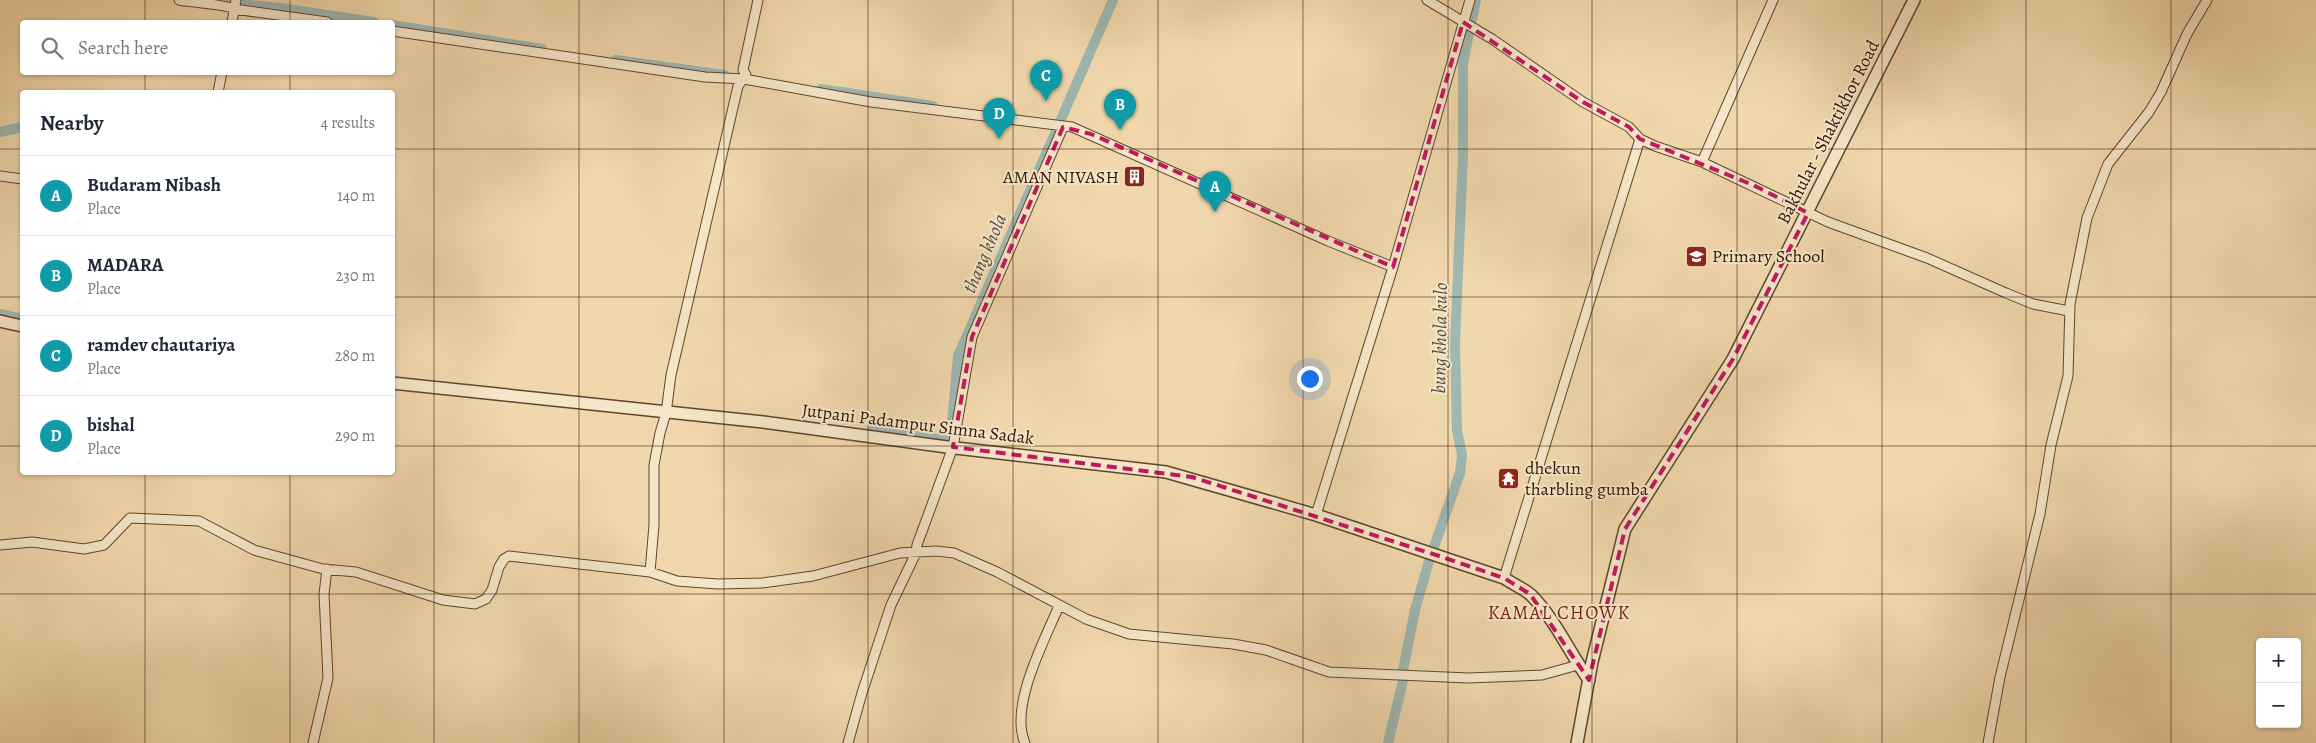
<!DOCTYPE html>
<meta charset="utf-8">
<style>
body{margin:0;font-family:Alegreya,serif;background:#f6f6f7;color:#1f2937}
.controls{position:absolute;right:15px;bottom:15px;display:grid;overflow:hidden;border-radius:5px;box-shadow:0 1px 4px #0004}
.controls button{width:45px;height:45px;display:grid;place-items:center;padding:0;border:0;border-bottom:1px solid #e0e1e3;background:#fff;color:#1f2937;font:25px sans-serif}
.you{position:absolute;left:1309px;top:378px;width:18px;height:18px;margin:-12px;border:4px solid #fff;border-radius:50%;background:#1a73e8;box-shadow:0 0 0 8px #1a73e833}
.badge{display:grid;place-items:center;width:32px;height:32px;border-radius:50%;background:#8f2418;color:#fff;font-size:16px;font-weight:700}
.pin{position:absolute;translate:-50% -41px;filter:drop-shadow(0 1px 2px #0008)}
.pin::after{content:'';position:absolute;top:26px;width:18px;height:15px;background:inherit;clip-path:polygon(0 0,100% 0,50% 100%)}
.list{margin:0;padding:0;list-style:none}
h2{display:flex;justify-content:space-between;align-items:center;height:65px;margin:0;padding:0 20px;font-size:21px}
h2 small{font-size:16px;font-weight:400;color:#747a83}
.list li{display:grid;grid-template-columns:32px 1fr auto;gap:15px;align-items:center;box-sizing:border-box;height:80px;padding:0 20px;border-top:1px solid #e0e1e3}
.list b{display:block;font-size:19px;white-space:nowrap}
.list p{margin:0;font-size:16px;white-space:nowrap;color:#747a83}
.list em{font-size:16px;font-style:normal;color:#747a83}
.icon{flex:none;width:28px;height:28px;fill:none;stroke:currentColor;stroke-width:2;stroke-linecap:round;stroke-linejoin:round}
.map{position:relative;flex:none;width:2316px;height:743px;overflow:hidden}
.search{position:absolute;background:#fff;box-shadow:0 1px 4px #0004;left:20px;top:20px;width:375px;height:55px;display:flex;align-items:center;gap:12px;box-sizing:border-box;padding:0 18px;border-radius:5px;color:#747a83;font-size:19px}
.panel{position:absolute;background:#fff;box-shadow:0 1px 4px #0004;left:20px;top:90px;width:375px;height:385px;border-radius:5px}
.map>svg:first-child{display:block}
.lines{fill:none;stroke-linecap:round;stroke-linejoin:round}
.canal{stroke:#9eb8b3;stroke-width:10}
.minor-casing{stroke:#60452e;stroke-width:11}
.tertiary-casing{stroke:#60452e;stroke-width:14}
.minor{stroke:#f6e6c9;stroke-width:9}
.tertiary{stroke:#f6e6c9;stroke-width:11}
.marked{fill:none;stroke:#c2185b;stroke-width:4;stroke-dasharray:10 6;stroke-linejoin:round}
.grid{fill:none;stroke:#301404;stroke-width:1;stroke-opacity:0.55}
.labels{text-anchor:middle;stroke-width:4;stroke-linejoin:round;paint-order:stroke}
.street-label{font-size:18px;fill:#301404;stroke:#f6e6c9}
.poi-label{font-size:18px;fill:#301404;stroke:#f6e6c9;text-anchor:start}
.water-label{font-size:19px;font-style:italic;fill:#564d41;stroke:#f6e6c9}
.neighbourhood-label{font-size:19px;letter-spacing:1px;fill:#7a1f14;stroke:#f6e6c9}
</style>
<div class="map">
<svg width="2316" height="743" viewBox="0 0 2316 743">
<rect width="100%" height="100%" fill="#f1d8ac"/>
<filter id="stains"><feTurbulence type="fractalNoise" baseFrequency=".004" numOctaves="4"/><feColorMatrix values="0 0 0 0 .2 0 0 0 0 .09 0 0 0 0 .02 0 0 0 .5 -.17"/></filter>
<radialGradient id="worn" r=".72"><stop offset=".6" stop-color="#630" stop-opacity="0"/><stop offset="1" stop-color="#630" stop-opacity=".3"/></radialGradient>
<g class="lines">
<path class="canal" d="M227,5l12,-1 42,4 93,14
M392,25l150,24
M616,60l109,15
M821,89l112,17
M0,132l22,-5
M0,314l22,5
M871,431l78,9
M950,444l8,-88 155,-356
M1403,670l12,-60 14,-49 31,-88 2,-18 -5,-25 -2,-87 8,-187v-93l13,-63
M1388,743l15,-62"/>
<defs>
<path id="minor" d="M179,0c10,2 50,5 55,9l93,13
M1427,0l65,39 91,63 46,25 11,12 15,7 47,16 126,60 99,36 79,35 27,11 36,7
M232,22l4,-22
M392,31l313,46 39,2 127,23 201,25 256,114 65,26
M218,92l4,-20
M1702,162l71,-162
M0,176l22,3
M1316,515l77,-248 77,-267
M0,545l32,-3 52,7 20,-4 26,-27 69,3 55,29 69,19 33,3 87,28 32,4 11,-5 6,-9 7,-23 5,-8 5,-3 141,16 27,9 41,3 44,-1 51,-7 87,-23 36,-2 18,2 43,19 89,47 43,15 104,10 33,6 63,22 140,6 73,-3 36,-10
M650,572l4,-47v-60l6,-32 6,-20 5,-38 67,-289 8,-11 -3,-5 15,-70
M1504,578l136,-439
M313,743l15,-65 -4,-84 3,-25
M848,743l14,-50 29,-88 25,-52 1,-8 36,-98 19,-110 91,-210
M1025,743c-16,-36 19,-102 34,-137
M1988,743l12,-66 40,-163 11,-69 17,-69 2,-72 17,-86 21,-54 41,-52 12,-20 26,-58 20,-34"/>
<path id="tertiary" d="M0,321l22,5
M392,383l371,39 184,25 219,25 150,43 188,63c9,6 20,11 27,17 24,24 38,57 58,85
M1577,743l15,-81 33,-133 108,-170 181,-359"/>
</defs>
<use href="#minor" class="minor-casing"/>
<use href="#tertiary" class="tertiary-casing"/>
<use href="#minor" class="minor"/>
<use href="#tertiary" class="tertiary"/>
</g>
<path class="marked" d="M1463,22l120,80 46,25 11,12 113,46 55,28 -75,146 -108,170 -36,151 -59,-86 -26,-16 -65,-22 -247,-79 -239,-30 19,-110 91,-210 28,7 302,133z"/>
<path class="grid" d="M145,0v22M290,0v22M434,0v743M579,0v743M724,0v743M868,0v743M1013,0v743M1158,0v743M1303,0v743M1448,0v743M1592,0v743M1737,0v743M1882,0v743M2026,0v743M2171,0v743M145,72v20M290,72v20M0,149h22M392,149h1924M0,297h22M392,297h1924M0,446h22M392,446h1924M145,472v271M290,472v271M0,594h2316"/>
<defs>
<symbol id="building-square" viewBox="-11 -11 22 22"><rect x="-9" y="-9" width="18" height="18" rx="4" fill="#8f2418" stroke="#f6e6c9"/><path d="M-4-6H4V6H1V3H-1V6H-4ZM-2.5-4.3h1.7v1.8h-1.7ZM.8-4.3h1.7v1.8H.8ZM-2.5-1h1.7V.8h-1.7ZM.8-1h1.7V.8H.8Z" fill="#fff"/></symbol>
<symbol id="school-square" viewBox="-11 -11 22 22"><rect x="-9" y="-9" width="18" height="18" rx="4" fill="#8f2418" stroke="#f6e6c9"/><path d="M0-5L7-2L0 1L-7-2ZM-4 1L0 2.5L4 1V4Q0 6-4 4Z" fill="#fff"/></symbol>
<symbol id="temple-square" viewBox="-11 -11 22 22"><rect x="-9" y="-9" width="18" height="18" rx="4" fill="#8f2418" stroke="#f6e6c9"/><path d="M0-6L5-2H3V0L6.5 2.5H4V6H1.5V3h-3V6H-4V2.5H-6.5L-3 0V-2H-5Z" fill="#fff"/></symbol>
</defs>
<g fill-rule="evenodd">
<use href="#building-square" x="1122" y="164" width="25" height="25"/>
<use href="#school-square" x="1684" y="244" width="25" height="25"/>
<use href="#temple-square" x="1496" y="466" width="25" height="25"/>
</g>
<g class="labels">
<g class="street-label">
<text transform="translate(1828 132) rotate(-63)" y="6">Bakhular - Shaktikhor Road</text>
<text transform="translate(918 424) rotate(7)" y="6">Jutpani Padampur Simna Sadak</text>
</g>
<g class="poi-label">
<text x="1119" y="183" text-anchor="end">AMAN NIVASH</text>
<text x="1712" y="262">Primary School</text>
<text x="1525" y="474">dhekun<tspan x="1525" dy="21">tharbling gumba</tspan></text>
</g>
<g class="water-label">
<text transform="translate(984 253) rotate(-67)" y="7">thang khola</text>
<text transform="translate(1439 338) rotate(-89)" y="7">bung khola kulo</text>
</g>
<g class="neighbourhood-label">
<text x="1559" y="619">KAMAL CHOWK</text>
</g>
</g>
<rect width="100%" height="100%" filter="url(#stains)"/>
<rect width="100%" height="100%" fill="url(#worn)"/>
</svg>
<div class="controls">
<button>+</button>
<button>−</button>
</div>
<div class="you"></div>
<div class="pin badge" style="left:1215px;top:212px;background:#0f9aa8">A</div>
<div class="pin badge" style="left:1120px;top:130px;background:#0f9aa8">B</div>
<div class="pin badge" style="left:1046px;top:101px;background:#0f9aa8">C</div>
<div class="pin badge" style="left:999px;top:139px;background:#0f9aa8">D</div>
<div class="search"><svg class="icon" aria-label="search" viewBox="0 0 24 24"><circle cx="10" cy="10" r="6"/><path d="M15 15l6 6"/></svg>Search here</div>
<section class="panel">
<h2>Nearby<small>4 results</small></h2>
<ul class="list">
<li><span class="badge" style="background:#0f9aa8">A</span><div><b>Budaram Nibash</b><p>Place</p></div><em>140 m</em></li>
<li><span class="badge" style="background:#0f9aa8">B</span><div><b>MADARA</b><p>Place</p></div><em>230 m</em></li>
<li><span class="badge" style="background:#0f9aa8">C</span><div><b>ramdev chautariya</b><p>Place</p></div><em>280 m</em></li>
<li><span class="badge" style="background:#0f9aa8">D</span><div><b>bishal</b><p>Place</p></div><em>290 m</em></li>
</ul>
</section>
</div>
